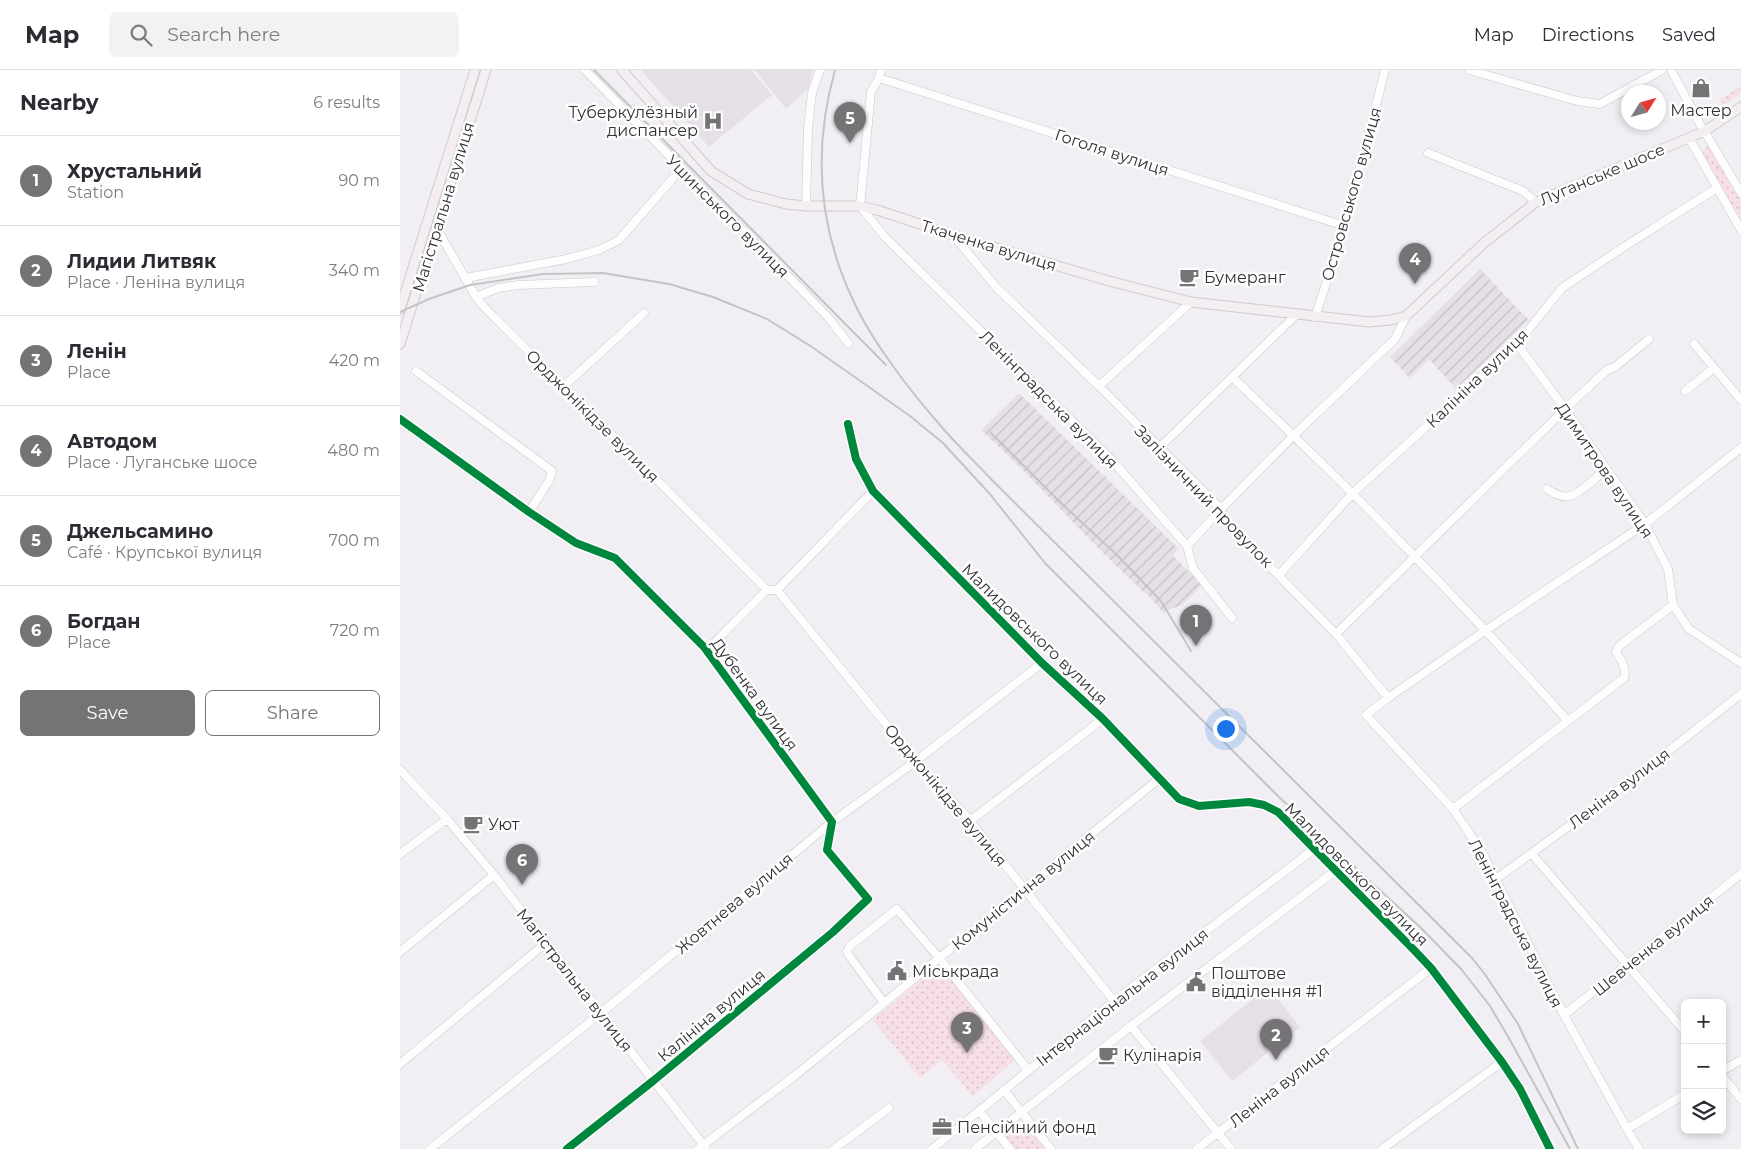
<!DOCTYPE html>
<meta charset="utf-8">
<style>
body{margin:0;font-family:Montserrat,sans-serif;background:#f2f2f3;color:#2b2b33}
.controls{position:absolute;right:15px;bottom:15px;display:grid;overflow:hidden;border-radius:8px;box-shadow:0 2px 8px #0003}
.controls button{width:45px;height:45px;display:grid;place-items:center;padding:0;border:0;border-bottom:1px solid #e1e1e2;background:#fff;color:#2b2b33;font:25px sans-serif}
.compass{position:absolute;left:1221px;top:15px;width:45px;height:45px;border-radius:50%;background:#fff;box-shadow:0 2px 8px #0003;rotate:53deg}
.you{position:absolute;left:825px;top:658px;width:18px;height:18px;margin:-12px;border:4px solid #fff;border-radius:50%;background:#1a73e8;box-shadow:0 0 0 8px #1a73e833}
.badge{display:grid;place-items:center;width:32px;height:32px;border-radius:50%;background:#757376;color:#fff;font-size:16px;font-weight:700}
.pin{position:absolute;translate:-50% -41px;filter:drop-shadow(0 1px 2px #0008)}
.pin::after{content:'';position:absolute;top:26px;width:18px;height:15px;background:inherit;clip-path:polygon(0 0,100% 0,50% 100%)}
.list{margin:0;padding:0;list-style:none}
h2{display:flex;justify-content:space-between;align-items:center;height:65px;margin:0;padding:0 20px;font-size:21px}
h2 small{font-size:16px;font-weight:400;color:#7c7c81}
.list li{display:grid;grid-template-columns:32px 1fr auto;gap:15px;align-items:center;box-sizing:border-box;height:90px;padding:0 20px;border-top:1px solid #e1e1e2}
.list b{display:block;font-size:19px;white-space:nowrap}
.list p{margin:0;font-size:16px;white-space:nowrap;color:#7c7c81}
.list em{font-size:16px;font-style:normal;color:#7c7c81}
.actions{display:flex;gap:10px;padding:15px 20px}
.actions a{flex:1;padding:11px 0;border:1px solid #757376;border-radius:8px;text-align:center;font-size:18px;color:#757376}
.actions .main{background:#757376;color:#fff}
.icon{flex:none;width:28px;height:28px;fill:none;stroke:currentColor;stroke-width:2;stroke-linecap:round;stroke-linejoin:round}
.map{position:relative;flex:none;width:1341px;height:1079px;overflow:hidden}
header{display:flex;align-items:center;gap:30px;box-sizing:border-box;height:70px;padding:0 25px;background:#fff;border-bottom:1px solid #e1e1e2}
header strong{font-size:24px}
nav{display:flex;gap:28px;margin-inline-start:auto;font-size:18px}
.search{width:350px;height:45px;background:#f2f2f3;display:flex;align-items:center;gap:12px;box-sizing:border-box;padding:0 18px;border-radius:8px;color:#7c7c81;font-size:19px}
main{display:flex}
aside{flex:1;background:#fff}
.map>svg:first-child{display:block}
.built{fill:#e5dfe7}
.industrial{fill:url(#industrial-furrows)}
.grass{fill:url(#grass-dots)}
.lines{fill:none;stroke-linecap:round;stroke-linejoin:round}
.minor-casing{stroke:#cac8cb;stroke-width:9}
.major-casing{stroke:#cdccce;stroke-width:11}
.minor{stroke:#fdfdfd;stroke-width:8}
.major{stroke:#f4edf2;stroke-width:9}
.rail{stroke:#c5c4c5;stroke-width:2}
.cycleway-casing{stroke:#fefdfe;stroke-width:11}
.cycleway{stroke:#00873e;stroke-width:8}
.labels{text-anchor:middle;stroke-width:5;stroke-linejoin:round;paint-order:stroke}
.poi-label{font-size:16px;fill:#313032;stroke:#fefdfe;text-anchor:start}
.street-label{font-size:16px;fill:#313032;stroke:#fefdfe}
</style>
<header>
<strong>Map</strong>
<div class="search"><svg class="icon" aria-label="search" viewBox="0 0 24 24"><circle cx="10" cy="10" r="6"/><path d="M15 15l6 6"/></svg>Search here</div>
<nav><a>Map</a><a>Directions</a><a>Saved</a></nav>
</header>
<main>
<aside>
<h2>Nearby<small>6 results</small></h2>
<ul class="list">
<li><span class="badge">1</span><div><b>Хрустальний</b><p>Station</p></div><em>90 m</em></li>
<li><span class="badge">2</span><div><b>Лидии Литвяк</b><p>Place · Леніна вулиця</p></div><em>340 m</em></li>
<li><span class="badge">3</span><div><b>Ленін</b><p>Place</p></div><em>420 m</em></li>
<li><span class="badge">4</span><div><b>Автодом</b><p>Place · Луганське шосе</p></div><em>480 m</em></li>
<li><span class="badge">5</span><div><b>Джельсамино</b><p>Café · Крупської вулиця</p></div><em>700 m</em></li>
<li><span class="badge">6</span><div><b>Богдан</b><p>Place</p></div><em>720 m</em></li>
</ul>
<div class="actions"><a class="main">Save</a><a>Share</a></div>
</aside>
<div class="map">
<svg width="1341" height="1079" viewBox="0 0 1341 1079">
<defs>
<pattern id="industrial-furrows" width="10" height="10" patternUnits="userSpaceOnUse" patternTransform="scale(1.25)"><rect width="10" height="10" fill="#e5dfe7"/><path d="M-1 1l2-2M0 10L10 0M9 11l2-2" fill="none" stroke="#c5c0c7"/></pattern>
<pattern id="grass-dots" width="8" height="8" patternUnits="userSpaceOnUse" patternTransform="scale(1.25)"><rect width="8" height="8" fill="#f6dfe5"/><path d="M2 2h.1M6 6h.1" fill="none" stroke="#d3c0c5" stroke-width="1.8" stroke-linecap="round"/></pattern>
</defs>
<rect width="100%" height="100%" fill="#f2eff4"/>
<path class="built" d="M241,0h110l21,25 -63,52z
M355,0h58l-5,19 -22,20z
M868,917l32,40 -68,54 -32,-40z"/>
<path class="industrial" d="M1080,199l49,51 -73,69 -27,-30 -19,19 -20,-21z
M619,323l159,155 -5,8 29,29 -21,21 -8,2 -9,5 -16,-18 -7,-5 -42,-41 -80,-83 -38,-36z"/>
<path class="grass" d="M1341,16v7l-17,12 -4,-5z
M1306,77l6,2 29,51v22l-37,-67 -1,-3z
M540,893l76,96 -43,37 -31,-36 -22,18 -47,-58z
M626,1051l21,28h-32l-9,-12z"/>
<g class="lines">
<defs>
<path id="minor" d="M185,0l243,247 20,26
M481,0l-2,8 -8,14 -11,114 25,31 226,222 76,87 6,22 39,50
M1069,0l108,31 23,3 62,-34
M1271,0l29,54 41,69
M479,8l466,148
M1289,68l52,92
M1028,83l95,38 13,11
M406,136l2,-78 4,-35 8,-23
M37,159l39,68 9,11 282,282
M553,165l43,52 103,99 122,123 3,11 112,114 52,64
M66,208l100,-19 33,-9 20,-10 54,-62
M76,227l22,-9 20,-3 76,-3
M915,247l30,-91 40,-156
M1117,274l48,65 80,115 23,45 5,36 16,24 52,34
M1294,274l47,56
M16,301l136,100 -3,10 -20,31
M832,307c117,110 229,224 336,344
M699,316l92,-84
M163,317l81,-74
M1285,321l29,-23
M0,349l129,93 47,31 39,15 89,89 128,175 -5,28 41,49 -35,33 -180,149 -86,68
M448,354l8,35 17,32 169,172 61,56 76,80 20,7 50,-4 15,3 14,7 136,138 17,18 71,94 18,27 30,60
M759,378l137,-133
M1147,419c6,4 15,9 23,7 10,-2 28,-20 36,-27
M787,476l34,-37 73,-74 101,-96 11,-23
M879,505l73,-81 165,-150 45,-56 68,-45 87,-55
M377,520l139,171 50,55 148,185
M936,564l229,-225 42,-39 8,-3 34,-28
M306,581l61,-61h10l96,-99
M0,700l47,49 47,56 211,272
M1053,739l171,-131c3,-10 -3,-18 -8,-26l3,-6 54,-41
M570,751l133,-102
M0,784l47,-35
M1132,784l153,178
M1096,809l132,-96 113,-89
M0,882l94,-77
M484,933l-36,-49 -1,-3 3,-5 47,-37 43,50 88,111
M1164,945l177,-141
M731,956l100,123
M0,994l147,-122
M1322,1001l19,-11
M1322,1006l19,23
M604,1020l47,59
M579,1041l31,38
M1227,1059l58,-35
M30,1079l171,-136 231,-191 84,-61 126,-98
M298,1079l99,-75 363,-296
M434,1079l55,-41
M532,1079l182,-148 200,-152
M575,1079l156,-123 204,-155
M797,1079l234,-181
M982,1079l120,-87
M1239,1079l-12,-20 -63,-114 -82,-163 -29,-43 -87,-94 22,-17 98,-68 159,-106 96,-76"/>
<path id="major" d="M222,0l89,101 37,23 38,10 20,2h54l17,4 76,25 156,46 82,21 178,20 22,-2 15,-4 78,-73 52,-41 169,-71 36,-24
M0,239l75,-239
M0,274l86,-274"/>
</defs>
<use href="#minor" class="minor-casing"/>
<use href="#major" class="major-casing"/>
<use href="#minor" class="minor"/>
<use href="#major" class="major"/>
<path class="rail" d="M194,0l292,295
M435,0c-22,78 -17,156 18,230 18,40 57,91 87,125 16,19 35,37 52,55l480,478 12,15 34,51 60,125
M0,242l29,-13 41,-14 73,-11 60,-1 66,11 44,13 54,22 45,28 98,69 33,27 46,50 56,70 234,234 142,131 40,41 29,37 20,34 60,109
M591,363l71,71 56,52 43,45 30,50"/>
<defs>
<path id="cycleway" d="M0,349l129,93 47,31 39,15 89,89 128,175 -5,28 41,49 -35,33 -180,149 -86,68
M448,354l8,35 17,32 169,172 61,56 76,80 20,7 50,-4 15,3 14,7 136,138 17,18 71,94 18,27 30,60"/>
</defs>
<use href="#cycleway" class="cycleway-casing"/>
<use href="#cycleway" class="cycleway"/>
</g>
<defs>
<symbol id="shop-bare" viewBox="-9 -9 18 18"><path d="M-5-2.5h2.3a2.7 3.5 0 0 1 5.4 0H5L5.5 6h-11ZM-1.5-2.5h3a1.5 2.3 0 0 0-3 0Z" fill="#757376" stroke="#fefdfe" stroke-width="2.5" paint-order="stroke"/></symbol>
<symbol id="hospital-bare" viewBox="-9 -9 18 18"><path d="M-5-5h3v3.5h4V-5h3V5h-3V1.5h-4V5h-3Z" fill="#757376" stroke="#fefdfe" stroke-width="2.5" paint-order="stroke"/></symbol>
<symbol id="cafe-bare" viewBox="-9 -9 18 18"><path d="M-5.5-4.5H6V0H3Q3 3.5 0 3.5H-2.5Q-5.5 3.5-5.5 0ZM3-3.2v2h1.7v-2ZM-6 4.5H4V6H-6Z" fill="#757376" stroke="#fefdfe" stroke-width="2.5" paint-order="stroke"/></symbol>
<symbol id="civic-bare" viewBox="-9 -9 18 18"><path d="M-.6-6.5H3V-4.5H.6V-3L4-1V1h2V6H-6V1h2V-1L-.6-3ZM-1.2 2.5V6h2.4V2.5Z" fill="#757376" stroke="#fefdfe" stroke-width="2.5" paint-order="stroke"/></symbol>
<symbol id="office-bare" viewBox="-9 -9 18 18"><path d="M-6-3h4V-5.5h4V-3h4V5H-6ZM-1-4.5V-3h2v-1.5ZM-6 0V1H6V0Z" fill="#757376" stroke="#fefdfe" stroke-width="2.5" paint-order="stroke"/></symbol>
</defs>
<g fill-rule="evenodd">
<use href="#shop-bare" x="1287" y="4" width="28" height="28"/>
<use href="#hospital-bare" x="299" y="37" width="28" height="28"/>
<use href="#cafe-bare" x="775" y="193" width="28" height="28"/>
<use href="#cafe-bare" x="59" y="740" width="28" height="28"/>
<use href="#civic-bare" x="483" y="887" width="28" height="28"/>
<use href="#civic-bare" x="782" y="898" width="28" height="28"/>
<use href="#cafe-bare" x="694" y="971" width="28" height="28"/>
<use href="#office-bare" x="528" y="1043" width="28" height="28"/>
</g>
<g class="labels">
<g class="poi-label">
<text x="1301" y="46" text-anchor="middle">Мастер</text>
<text x="298" y="48" text-anchor="end">Туберкулёзный<tspan x="298" dy="18">диспансер</tspan></text>
<text x="804" y="213">Бумеранг</text>
<text x="88" y="760">Уют</text>
<text x="512" y="907">Міськрада</text>
<text x="811" y="909">Поштове<tspan x="811" dy="18">відділення #1</tspan></text>
<text x="723" y="991">Кулінарія</text>
<text x="557" y="1063">Пенсійний фонд</text>
</g>
<g class="street-label">
<text transform="translate(712 82) rotate(18)" y="6">Гоголя вулиця</text>
<text transform="translate(1202 104) rotate(-23)" y="6">Луганське шосе</text>
<text transform="translate(951 124) rotate(-74)" y="6">Островського вулиця</text>
<text transform="translate(43 137) rotate(-73)" y="6">Магістральна вулиця</text>
<text transform="translate(328 146) rotate(45)" y="6">Ушинського вулиця</text>
<text transform="translate(589 175) rotate(17)" y="6">Ткаченка вулиця</text>
<text transform="translate(1077 308) rotate(-44)" y="6">Калініна вулиця</text>
<text transform="translate(649 329) rotate(45)" y="6">Ленінградська вулиця</text>
<text transform="translate(193 346) rotate(45)" y="6">Орджонікідзе вулиця</text>
<text transform="translate(1205 400) rotate(56)" y="6">Димитрова вулиця</text>
<text transform="translate(804 426) rotate(46)" y="6">Залізничний провулок</text>
<text transform="translate(635 564) rotate(44)" y="6">Малидовського вулиця</text>
<text transform="translate(355 624) rotate(54)" y="6">Дубенка вулиця</text>
<text transform="translate(1219 718) rotate(-37)" y="6">Леніна вулиця</text>
<text transform="translate(546 725) rotate(50)" y="6">Орджонікідзе вулиця</text>
<text transform="translate(957 804) rotate(45)" y="6">Малидовського вулиця</text>
<text transform="translate(623 820) rotate(-39)" y="6">Комуністична вулиця</text>
<text transform="translate(334 833) rotate(-40)" y="6">Жовтнева вулиця</text>
<text transform="translate(1116 853) rotate(63)" y="6">Ленінградська вулиця</text>
<text transform="translate(1253 875) rotate(-39)" y="6">Шевченка вулиця</text>
<text transform="translate(175 910) rotate(52)" y="6">Магістральна вулиця</text>
<text transform="translate(722 927) rotate(-38)" y="6">Інтернаціональна вулиця</text>
<text transform="translate(311 945) rotate(-40)" y="6">Калініна вулиця</text>
<text transform="translate(879 1016) rotate(-38)" y="6">Леніна вулиця</text>
</g>
</g>
</svg>
<div class="controls">
<button>+</button>
<button>−</button>
<button><svg class="icon" aria-label="layers" viewBox="0 0 24 24"><path d="M12 4l9 5-9 5-9-5zM3 14l9 5 9-5"/></svg></button>
</div>
<svg class="compass" viewBox="-18 -18 36 36"><path d="M0-13l5 13h-10z" fill="#e53935"/><path d="M0 13l5-13h-10z" fill="#7c7c81"/></svg>
<div class="you"></div>
<div class="pin badge" style="left:796px;top:576px">1</div>
<div class="pin badge" style="left:876px;top:990px">2</div>
<div class="pin badge" style="left:567px;top:983px">3</div>
<div class="pin badge" style="left:1015px;top:214px">4</div>
<div class="pin badge" style="left:450px;top:73px">5</div>
<div class="pin badge" style="left:122px;top:815px">6</div>
</div>
</main>
